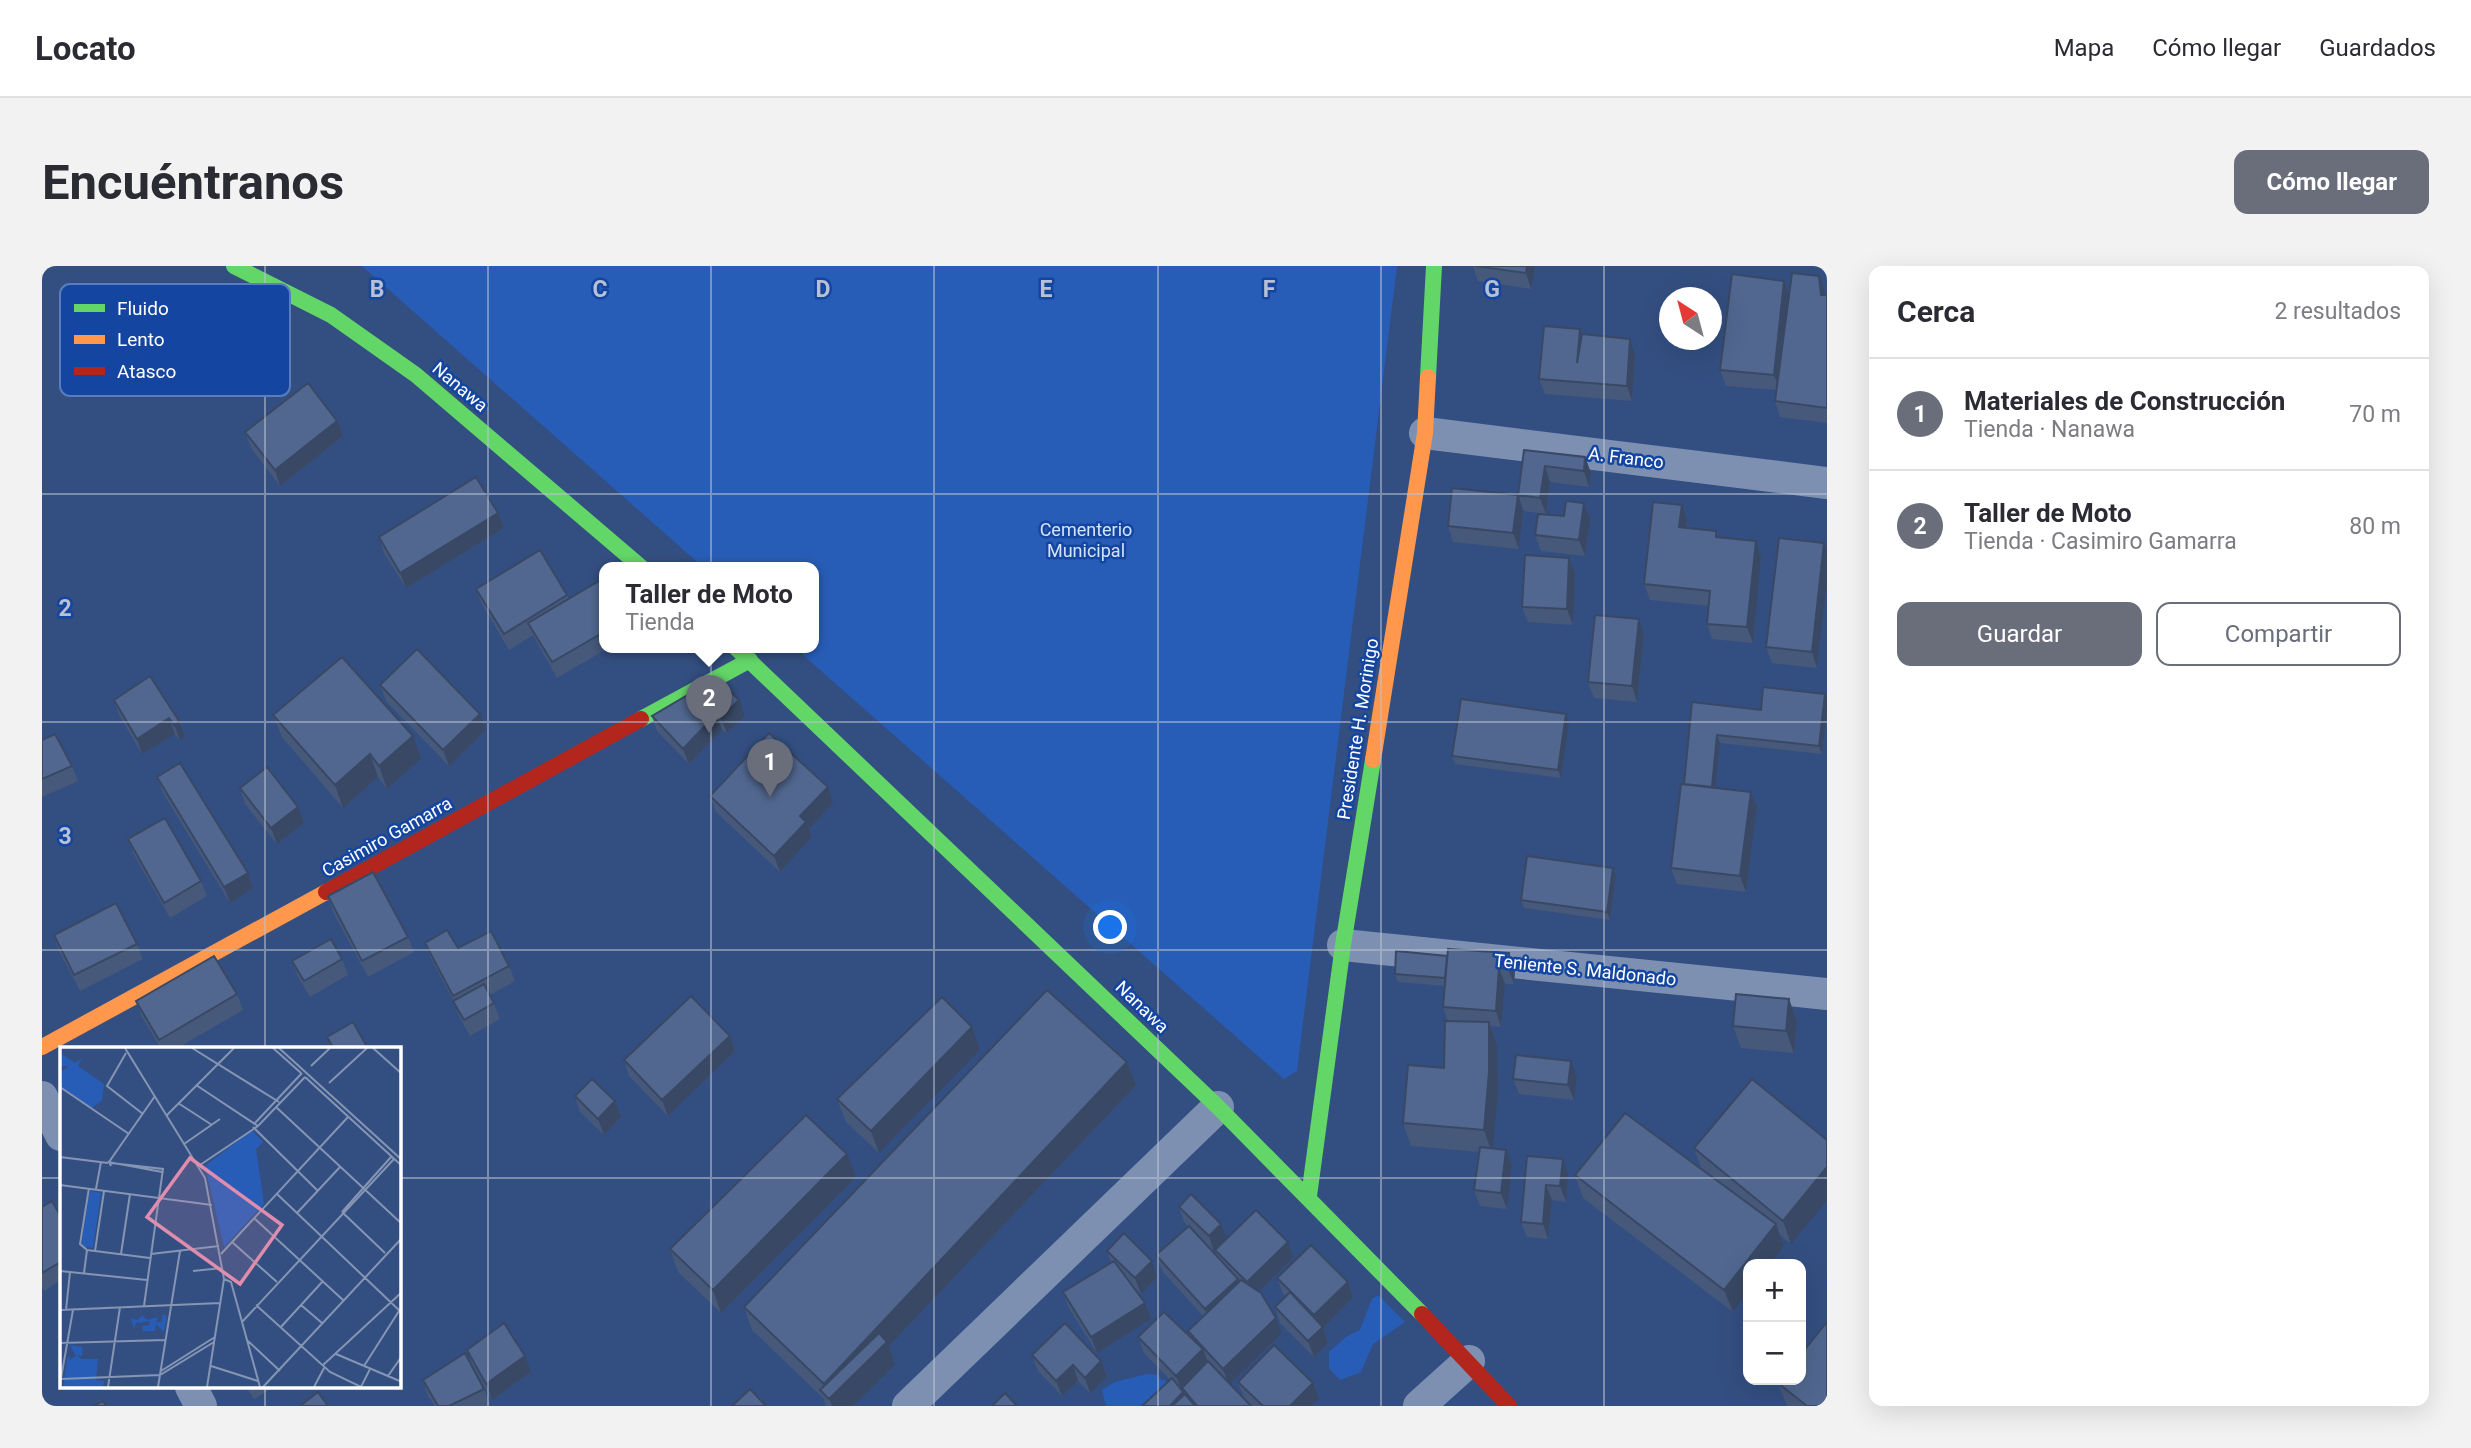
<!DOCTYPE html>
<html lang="es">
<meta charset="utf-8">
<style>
body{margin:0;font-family:Roboto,sans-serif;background:#f2f2f3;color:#2b2b33}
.controls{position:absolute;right:21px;bottom:21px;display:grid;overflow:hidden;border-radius:14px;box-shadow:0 7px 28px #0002}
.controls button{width:63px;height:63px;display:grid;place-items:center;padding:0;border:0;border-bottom:2px solid #e1e1e2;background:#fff;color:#2b2b33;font:35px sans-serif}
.compass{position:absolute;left:1617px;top:21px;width:63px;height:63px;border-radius:50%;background:#fff;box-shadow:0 7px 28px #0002;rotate:324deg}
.you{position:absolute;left:1069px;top:662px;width:24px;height:24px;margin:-18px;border:5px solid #fff;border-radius:50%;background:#1a73e8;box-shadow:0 0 0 10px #1a73e833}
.badge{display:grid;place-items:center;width:46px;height:46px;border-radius:50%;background:#6a6e7b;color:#fff;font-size:23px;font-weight:700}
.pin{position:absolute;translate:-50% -58px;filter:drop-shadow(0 2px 4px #0008)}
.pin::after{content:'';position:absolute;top:37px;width:24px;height:21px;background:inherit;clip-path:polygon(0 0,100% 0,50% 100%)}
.popup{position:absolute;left:557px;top:296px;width:220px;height:91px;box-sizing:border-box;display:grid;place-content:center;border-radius:14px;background:#fff;filter:drop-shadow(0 2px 5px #0005);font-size:23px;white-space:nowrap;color:#7c7c81}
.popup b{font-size:26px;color:#2b2b33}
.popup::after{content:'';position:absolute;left:50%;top:100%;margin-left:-14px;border:14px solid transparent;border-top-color:#fff}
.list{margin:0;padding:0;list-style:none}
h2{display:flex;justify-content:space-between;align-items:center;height:91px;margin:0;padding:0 28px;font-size:30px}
h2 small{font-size:23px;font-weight:400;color:#7c7c81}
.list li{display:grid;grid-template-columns:46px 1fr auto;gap:21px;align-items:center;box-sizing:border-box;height:112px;padding:0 28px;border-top:2px solid #e1e1e2}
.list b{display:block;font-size:26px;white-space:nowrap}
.list p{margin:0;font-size:23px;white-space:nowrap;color:#7c7c81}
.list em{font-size:23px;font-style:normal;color:#7c7c81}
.actions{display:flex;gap:14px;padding:21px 28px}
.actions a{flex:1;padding:16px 0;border:2px solid #6a6e7b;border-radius:14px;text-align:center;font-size:24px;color:#6a6e7b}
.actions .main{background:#6a6e7b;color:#fff}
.map{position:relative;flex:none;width:1785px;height:1140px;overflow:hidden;border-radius:14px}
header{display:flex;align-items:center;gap:42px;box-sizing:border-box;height:98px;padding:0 35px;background:#fff;border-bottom:2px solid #e1e1e2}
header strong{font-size:33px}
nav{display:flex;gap:38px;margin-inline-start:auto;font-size:24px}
.intro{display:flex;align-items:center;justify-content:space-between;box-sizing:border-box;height:168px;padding:0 42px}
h1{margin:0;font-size:49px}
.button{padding:18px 32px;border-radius:14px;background:#6a6e7b;color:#fff;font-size:24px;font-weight:700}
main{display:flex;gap:42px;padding:0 42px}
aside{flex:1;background:#fff;border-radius:14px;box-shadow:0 7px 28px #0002}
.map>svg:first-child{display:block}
.green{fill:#285db7}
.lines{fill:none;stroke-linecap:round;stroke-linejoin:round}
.street{stroke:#7e90b1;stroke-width:32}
.fast{stroke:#63d668;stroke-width:16}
.slow{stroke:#ff974d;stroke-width:16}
.jam{stroke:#b3261e;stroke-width:16}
.wall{fill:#46597b;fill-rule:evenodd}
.shaded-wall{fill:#394864}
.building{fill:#51678f;stroke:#394864;stroke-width:2}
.grid{fill:none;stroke:#b8c1d3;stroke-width:2;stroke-opacity:0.55}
.labels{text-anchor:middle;stroke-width:5;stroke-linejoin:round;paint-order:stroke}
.street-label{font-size:18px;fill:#fff;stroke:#1345a1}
.park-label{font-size:18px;fill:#d5e4fe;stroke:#1345a1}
.inset-road{fill:none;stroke:#8595b3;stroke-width:2}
.view{fill:#e08cad;fill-opacity:0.15;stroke:#e08cad;stroke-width:3.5}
.inset-edge{fill:none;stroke:#fff;stroke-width:3.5}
.key{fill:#1345a1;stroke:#5a7dbd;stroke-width:2}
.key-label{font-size:19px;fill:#fff}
.grid-label{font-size:23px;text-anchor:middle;font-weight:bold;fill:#b8c1d3;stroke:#1345a1;stroke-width:5;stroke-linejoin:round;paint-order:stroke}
</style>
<header>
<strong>Locato</strong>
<nav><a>Mapa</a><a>Cómo llegar</a><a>Guardados</a></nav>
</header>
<div class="intro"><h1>Encuéntranos</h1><a class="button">Cómo llegar</a></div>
<main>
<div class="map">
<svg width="1785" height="1140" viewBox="0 0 1785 1140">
<rect width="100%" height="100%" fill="#334f81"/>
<path class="green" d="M320,0h1035l-100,805 -13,8 -490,-432h20v-80h-111z
M1336,1029l27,27 -32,22 -12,28 -21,8 -11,-12v-16l18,-16 13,-6 12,-31z
M1105,1108l11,1 4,6 2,-2 4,6 4,21h-66l-4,-16 13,-8z"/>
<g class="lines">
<path class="street" d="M1383,167l402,50
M1301,679l484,49
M0,831l19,38
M149,1121l10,19
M866,1140l310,-299
M1377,1140l50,-45"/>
<path class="fast" d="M192,0l97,49 85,60 225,192
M1386,111l6,-111
M693,381l483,460 204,207
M599,453l109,-59
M1267,930l34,-251 30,-185"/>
<path class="slow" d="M1331,494l52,-327 3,-56
M0,781l284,-155"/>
<path class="jam" d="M284,626l315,-173
M1380,1048l87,92"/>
</g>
<path class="wall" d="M1431,0h62l-4,23 -53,-8z
M1742,15l5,14 36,-3v3h2v128l-47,-6 -5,-16 1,-11 -50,-4 -6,-16z
M1538,63l2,5 53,21 -3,46 -87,-7 -6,-15z
M1631,74h35l-2,7 -31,-2z
M203,166l98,4 -63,50 -29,-38z
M1482,184l61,7 6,16 -2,14 -39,-5 -4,32 -22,-3 -6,-16z
M1476,229l5,16 -4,38 -66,-7 -5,-16z
M456,247l6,15 -98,60 -22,-35 -5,-16z
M1548,253l-5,37 -44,-5 -6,-16z
M1645,254v8l31,9 38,4 5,16 -8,86 -41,-4 -5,-15 2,-18 -59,-6 -6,-16z
M1782,277l3,8v31l-10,86 -45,-5 -6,-16z
M1527,292l6,15 -2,52 -45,-3 -6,-15z
M562,312v69h6l-53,31 -24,-43 -24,15 -27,-46 -6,-15 91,6 2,4z
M1602,368l-7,68 -43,-4 -6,-16z
M338,419l100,29 6,16 -37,36 -63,-65z
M656,423l47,27 -18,17 -5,-3 -33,34 -32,-33 -5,-15z
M1783,428l2,5v11l-5,44 -102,-11 -5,45 36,4 6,15 -11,85 -69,-8 -6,-16 13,-84 8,-82 69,8z
M72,434l65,21 6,16 -5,3 -5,-6 -33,20 -23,-39z
M231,449l148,44 -34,30 -9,-12 -35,31 -61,-71z
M1527,456l-8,56 -106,-14 -3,-8z
M0,474l30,26 6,15 -36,16z
M115,511l91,96 5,15 -23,15 -67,-110z
M198,522l58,19 6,16 -27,21 -32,-40z
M668,530l123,7 -24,26 3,8 -32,35 -64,-60z
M86,573l73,42 6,15 -37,22 -36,-63z
M1571,602l3,8 -6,44 -86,-12 -3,-8z
M286,630l80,41 6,15 -46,25 -35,-65z
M12,669l83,9 6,15 -63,32 -21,-40z
M383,677l33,5 51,18 6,15 -25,14 10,24 -30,17 -11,-20 -5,-14 -23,-44z
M1467,687l6,16 -1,15h-9l-4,43 -10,-1 6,19 1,49 -6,54 14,2 6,15 -5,44 -27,-3 -6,-16 5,-38 -68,-6 -8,-23 41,-55 4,-46 -5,-15 2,-21 -47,-4 -3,-8 52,-18z
M300,693l6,16 -38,22 -12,-20 -6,-16z
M195,728l6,16 -67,39h-15l-19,-32 -6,-16z
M1747,733l8,23 -3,31 -53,-5 -8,-22z
M688,770l5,15 -67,65 -39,-40 -5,-16z
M285,771l39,8 2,4h-37z
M938,784l-101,103 -33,-31 -9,-23z
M1529,795l6,16 -3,23 -55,-6 -6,-15z
M1085,796l9,23 -247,261 6,19 -42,41h-27l-3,-8 -71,-68 -8,-23z
M1710,813l39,165 -12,-10 5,12 -14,18h-22l-15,48 -150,-114 -8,-23 127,-5 -8,-22z
M533,830l40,5 6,16 -17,18 -24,-23z
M1485,890l41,18 -2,28 -14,-2 -4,39 -21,-2 -6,-15z
M814,911l-135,136 -43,-41 -8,-23z
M0,941l19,10v63l-17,11 -2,-4z
M1137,941l42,17 5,15 67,19 -35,34 18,26 6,15 -52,51 21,22h-109l28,-26 -26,-27 -6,-16h52l-2,-6 15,-15 -41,-45 -6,-16 32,-29 -4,-4zM1159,972l13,14 1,-1 3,6z
M1065,985l45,10 5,16 -16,17 -9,-9 13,18 6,16 -54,34 -28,-45 -6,-16 48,-30z
M1235,1012l71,4 5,15 -30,31 5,15 -14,14 -34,-34 -5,-16 10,-11 -2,-2z
M425,1084l64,22 -39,28 -19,-34z
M990,1089l69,6 6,16 -17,16 -12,-12 -16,15 -24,-25z
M381,1114l61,9 6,15 -4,2h-51l-7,-10z
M1196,1116l75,1 6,16 -7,7h-60l-8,-8z
M1736,1117l49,23h-40z
M204,1121h28l-20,12z"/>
<path class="shaded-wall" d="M1485,0h8l-4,23 -5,-16z
M1777,10l6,16 1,18 -5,-15z
M1742,15l6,16 -10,94 -6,-16z
M1538,63l6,15 -9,19z
M1588,73l5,16 -3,46 -5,-15z
M1662,74h4l-2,7z
M295,155l6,15 -63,50 -5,-16z
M1543,191l6,16 -2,14 -5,-16z
M1503,200l5,16 -4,32 -6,-16z
M1476,229l5,16 -4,38 -6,-16z
M1542,237l6,16 -5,37 -6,-16z
M1640,239l5,15 -2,23 -6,-16z
M456,247l6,15 -98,60 -6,-15z
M1714,275l5,16 -8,86 -6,-16z
M1782,277l3,8v31l-10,86 -5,-16z
M1527,292l6,15 -2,52 -6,-16z
M1597,353l5,15 -7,68 -5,-16z
M1783,428l2,5v11l-5,44 -3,-8z
M697,434l6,16 -18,17 -6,-15z
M438,448l6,16 -37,36 -6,-16z
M674,448l6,16 -33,34 -6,-15z
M1524,448l3,8 -8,56 -3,-8z
M127,452l6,16 -33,20 -5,-15z
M137,455l6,16 -5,3 -6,-15z
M1675,469l3,8 -6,57 -3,-8z
M371,470l8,23 -34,30 -8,-23z
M328,488l8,23 -35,31 -8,-23z
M786,521l5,16 -24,26 3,8 -32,35 -6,-16 26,-40z
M1709,526l6,15 -11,85 -6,-16z
M256,541l6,16 -27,21 -6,-16z
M1571,602l3,8 -6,44 -3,-8z
M206,607l5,15 -23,15 -6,-16z
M1467,687l6,16 -1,15 -6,-15z
M1457,702l6,16 -4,43 -5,-16z
M1747,733l8,23 -3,31 -8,-22z
M1447,756l8,23 1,49 -6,59 -8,-23z
M930,761l8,23 -101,103 -8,-22z
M688,770l5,15 -67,65 -6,-16z
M1529,795l6,16 -3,23 -6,-15z
M1085,796l9,23 -247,261 6,19 -42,41h-21l-8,-22z
M573,835l6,16 -17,18 -6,-16z
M1464,884l6,15 -5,44 -6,-16z
M805,888l9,23 -135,136 -8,-23z
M1521,893l5,15 -2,28 -6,-16z
M1785,901v33l-36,44 -8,-23z
M1504,919l6,15 -4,39 -5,-15z
M1179,958l6,15 -13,13 -5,-16z
M1734,958l8,22 -14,18h-22v28l-15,20 -9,-22z
M1246,976l5,16 -41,40 -5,-16z
M1110,995l5,16 -16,17 -6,-16z
M1196,1013l6,16 -33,30 -6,-16z
M1306,1016l5,15 -30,31 5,15 -14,14 -6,-16 12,-11 -6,-15z
M1103,1037l6,16 -54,34 -6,-16z
M1234,1052l6,15 -53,52 -6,-16z
M1161,1083l6,16 -27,23 1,3 -1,1 -6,-16z
M483,1090l6,16 -39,28 -6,-16z
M1059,1095l6,16 -17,16 -5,-15z
M1031,1099l5,16 -16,15 -6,-15z
M1271,1117l6,16 -7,7h-22z
M1141,1126l5,14h-18z"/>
<path class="building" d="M1433,0h52l-1,7z
M1750,7l27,3 2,19h6v113l-52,-7z
M1690,8l52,7 -10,94 -54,-5z
M1502,60l36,3 -3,34 5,-29 48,5 -3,47 -88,-7z
M266,117l29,38 -62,49 -30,-38z
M1482,184l61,7 -1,14 -39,-5 -5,32 -22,-3z
M434,211l22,36 -98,60 -21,-36z
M1410,222l66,7 -5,38 -65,-7z
M1524,235l18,2 -5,37 -44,-5 3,-21 26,2z
M1611,236l29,3 -3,22 37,4v6l40,4 -9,86 -40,-3 3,-33 -66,-7z
M1737,272l45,5 -12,109 -46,-5z
M498,284l27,45 -63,39 -28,-45z
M1483,289l44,3 -2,51 -45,-2z
M562,312v54l-52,30 -24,-39z
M1553,349l44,4 -7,67 -44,-4z
M375,383l63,65 -37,36 -63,-65z
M300,391l71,79 -34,30 -9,-12 -35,31 -62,-70z
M108,410l29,45 -5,4 -5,-7 -32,21 -23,-39z
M679,416l18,18 -18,18 -5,-4 -33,35 -31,-33 46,-27z
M1721,421l62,7 -6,52 -102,-11 -5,52 -28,-3 8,-82 69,8z
M1419,433l105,15 -8,56 -106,-14z
M727,467l59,54 -28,29 6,6 -32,34 -64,-60z
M13,468l17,32 -30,13v-39z
M138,497l68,110 -24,14 -67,-110z
M225,501l31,40 -27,21 -31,-40z
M1639,518l70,8 -11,84 -69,-8z
M123,552l36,63 -37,22 -36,-64z
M1485,590l86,12 -6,44 -86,-12z
M331,606l35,65 -46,24 -34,-65z
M74,637l21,41 -63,31 -20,-40z
M405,664l11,18 33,-17 18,35 -56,30 -28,-53z
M289,673l11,20 -38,22 -12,-20z
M1406,683l61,4 -1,16 -9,-1 -3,43 -53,-4z
M1354,685l51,5 -2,22 -50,-4z
M172,690l23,38 -78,46 -23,-39z
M442,718l10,19 -30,17 -11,-19z
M1005,724l80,72 -303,322 -80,-77z
M1694,728l53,5 -3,32 -53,-5z
M649,730l39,40 -68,64 -38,-40z
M900,731l30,30 -101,104 -34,-32z
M1403,755l44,1v50l-5,58 -81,-7 5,-58 36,3z
M311,756l13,23 -7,4h-25l-7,-12z
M1474,789l55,6 -3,24 -55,-6z
M550,813l23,22 -17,18 -23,-23z
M1710,813l75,61v27l-44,54 -89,-73z
M1583,847l151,111 -52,66 -149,-115z
M764,849l41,39 -134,136 -43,-41z
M1438,881l26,3 -5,43 -27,-3z
M1485,890l36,3 -3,27 -14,-1 -3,39 -22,-2z
M1149,928l30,30 -12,12 -30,-29z
M10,935l9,16v51l-2,-5 -17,10v-66z
M1214,944l32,32 -41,40 -32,-32z
M1147,960l49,53 -33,30 -49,-54z
M1082,967l28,28 -17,17 -28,-27z
M1269,979l37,37 -34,33 -37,-37z
M1072,995l31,42 -54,34 -28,-45z
M1199,1014l20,13 15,25 -53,51 -35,-38z
M1248,1026l33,35 -15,14 -33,-34z
M1122,1046l39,37 -27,27 -38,-39z
M1785,1056v84h-20l-29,-23 2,-3h21v-26z
M462,1057l21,33 -39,28 -19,-34z
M1023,1057l36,38 -16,17 -12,-13 -17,16 -24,-26z
M837,1067l8,9 -58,57 -9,-9z
M1232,1079l39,38 -23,23h-27l-25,-24z
M423,1087l19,36 -35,17h-11l-15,-26z
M1166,1095l43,45h-54l-15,-18z
M1130,1112l11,14 -13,14h-28z
M708,1123l16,17h-34z
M276,1126l10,14h-28z
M963,1127l12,13h-25z
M1143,1128l10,12h-23z
M61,1135l3,5h-13z"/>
<path class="grid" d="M223,0v783M446,0v1140M669,0v1140M892,0v1140M1116,0v1140M1339,0v1140M1562,0v1140M0,228h1785M0,456h1785M0,684h1785M0,912h19M357,912h1428M223,1121v19"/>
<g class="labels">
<g class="street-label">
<text transform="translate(418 121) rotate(40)" y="6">Nanawa</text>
<text transform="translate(1584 192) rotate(7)" y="6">A. Franco</text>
<text transform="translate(1316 463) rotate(-81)" y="6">Presidente H. Morinigo</text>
<text transform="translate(345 571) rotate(-29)" y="6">Casimiro Gamarra</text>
<text transform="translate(1543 704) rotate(6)" y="6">Teniente S. Maldonado</text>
<text transform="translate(1100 741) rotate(44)" y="6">Nanawa</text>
</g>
<g class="park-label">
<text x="1044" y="270">Cementerio<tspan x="1044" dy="21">Municipal</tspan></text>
</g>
</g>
<g transform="translate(18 781)">
<rect width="341" height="341" fill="#334f81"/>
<path d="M0,6l15,10 7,-5 -4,8 26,18 -2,16 -10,8 -32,-22v-13l9,-7h-9zM192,83l11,12 -7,7 8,55 -40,43 -19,-81zM30,144l11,2 -8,55 -12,-2zM82,268l5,5 11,-3 -2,5h6v-7h5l-3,17 -8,-8 -1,7h-12l-1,-5 8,-1 -1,-4 -13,2 -2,6 -3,-11 7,2zM10,298l12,2v9l-5,-1 4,4h17l-2,21 8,1 -1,6h-40l5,-32 2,5 6,-4z" fill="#285db7"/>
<path class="inset-road" d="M65,1l80,130 19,101 -17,108M132,1l87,54M213,1l28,25M219,1l123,112M313,1l29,26M66,6l-19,33 36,28M251,19l19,-18M245,30l97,89M269,36l38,-35M136,38l62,41M0,40l69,47M118,56l34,22M216,60l126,117M107,68l67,-67M195,76l47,-50M193,80l65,64M124,97l36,-25M0,110l48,6M49,115l46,-66M51,116l52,6 -19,137M140,118l58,-39 47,-49M51,119l-2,-4 53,10M0,138l152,20M36,142l5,-27M217,147l125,119M282,165l49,-55M282,165l43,41M237,166l43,-46M195,172l88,81M172,195l45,40M27,203l-7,-6 9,-56M27,203l63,8M35,204l9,-60M61,207l9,-60M91,207l68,-8M161,207l127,-137M0,224l87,9M133,224l29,-3M24,226l3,-23M164,232l7,3 29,105M196,258l74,67 31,15 9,-18M241,258l21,18M0,263l160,-7M6,263l4,-38M182,275l152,-163M220,281l43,-47M188,294l32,30M0,296l105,-3M276,307l66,28M151,319l47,15M262,319l80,-74M304,319l35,-55M101,324l54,-34M328,329l14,-20M1,332l99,-4 54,-33M0,337l13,-74M48,340l12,-80M98,340l22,-136M203,340l139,-149M254,340l10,-19"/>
<path class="view" d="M130,111l92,67 -42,59 -93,-67z"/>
<rect width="341" height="341" class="inset-edge"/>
</g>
<rect x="18" y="18" width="230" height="112" rx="10" class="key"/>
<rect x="32" y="38" width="31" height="8" fill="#63d668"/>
<rect x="32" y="69" width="31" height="9" fill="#ff974d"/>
<rect x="32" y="101" width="31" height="8" fill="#b3261e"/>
<g class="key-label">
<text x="75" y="49">Fluido</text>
<text x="75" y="80">Lento</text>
<text x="75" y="112">Atasco</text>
</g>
<g class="grid-label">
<text x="335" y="31">B</text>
<text x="558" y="31">C</text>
<text x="781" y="31">D</text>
<text x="1004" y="31">E</text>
<text x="1227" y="31">F</text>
<text x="1450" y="31">G</text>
<text x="23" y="350">2</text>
<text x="23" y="578">3</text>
</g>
</svg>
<div class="controls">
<button>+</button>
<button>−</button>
</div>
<svg class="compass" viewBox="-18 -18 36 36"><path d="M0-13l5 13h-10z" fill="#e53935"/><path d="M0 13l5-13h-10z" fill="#7c7c81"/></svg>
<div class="you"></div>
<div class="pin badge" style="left:728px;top:531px">1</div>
<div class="pin badge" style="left:667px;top:467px">2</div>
<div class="popup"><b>Taller de Moto</b>Tienda</div>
</div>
<aside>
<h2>Cerca<small>2 resultados</small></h2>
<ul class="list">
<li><span class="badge">1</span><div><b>Materiales de Construcción</b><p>Tienda · Nanawa</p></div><em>70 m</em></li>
<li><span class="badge">2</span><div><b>Taller de Moto</b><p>Tienda · Casimiro Gamarra</p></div><em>80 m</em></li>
</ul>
<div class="actions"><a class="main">Guardar</a><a>Compartir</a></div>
</aside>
</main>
